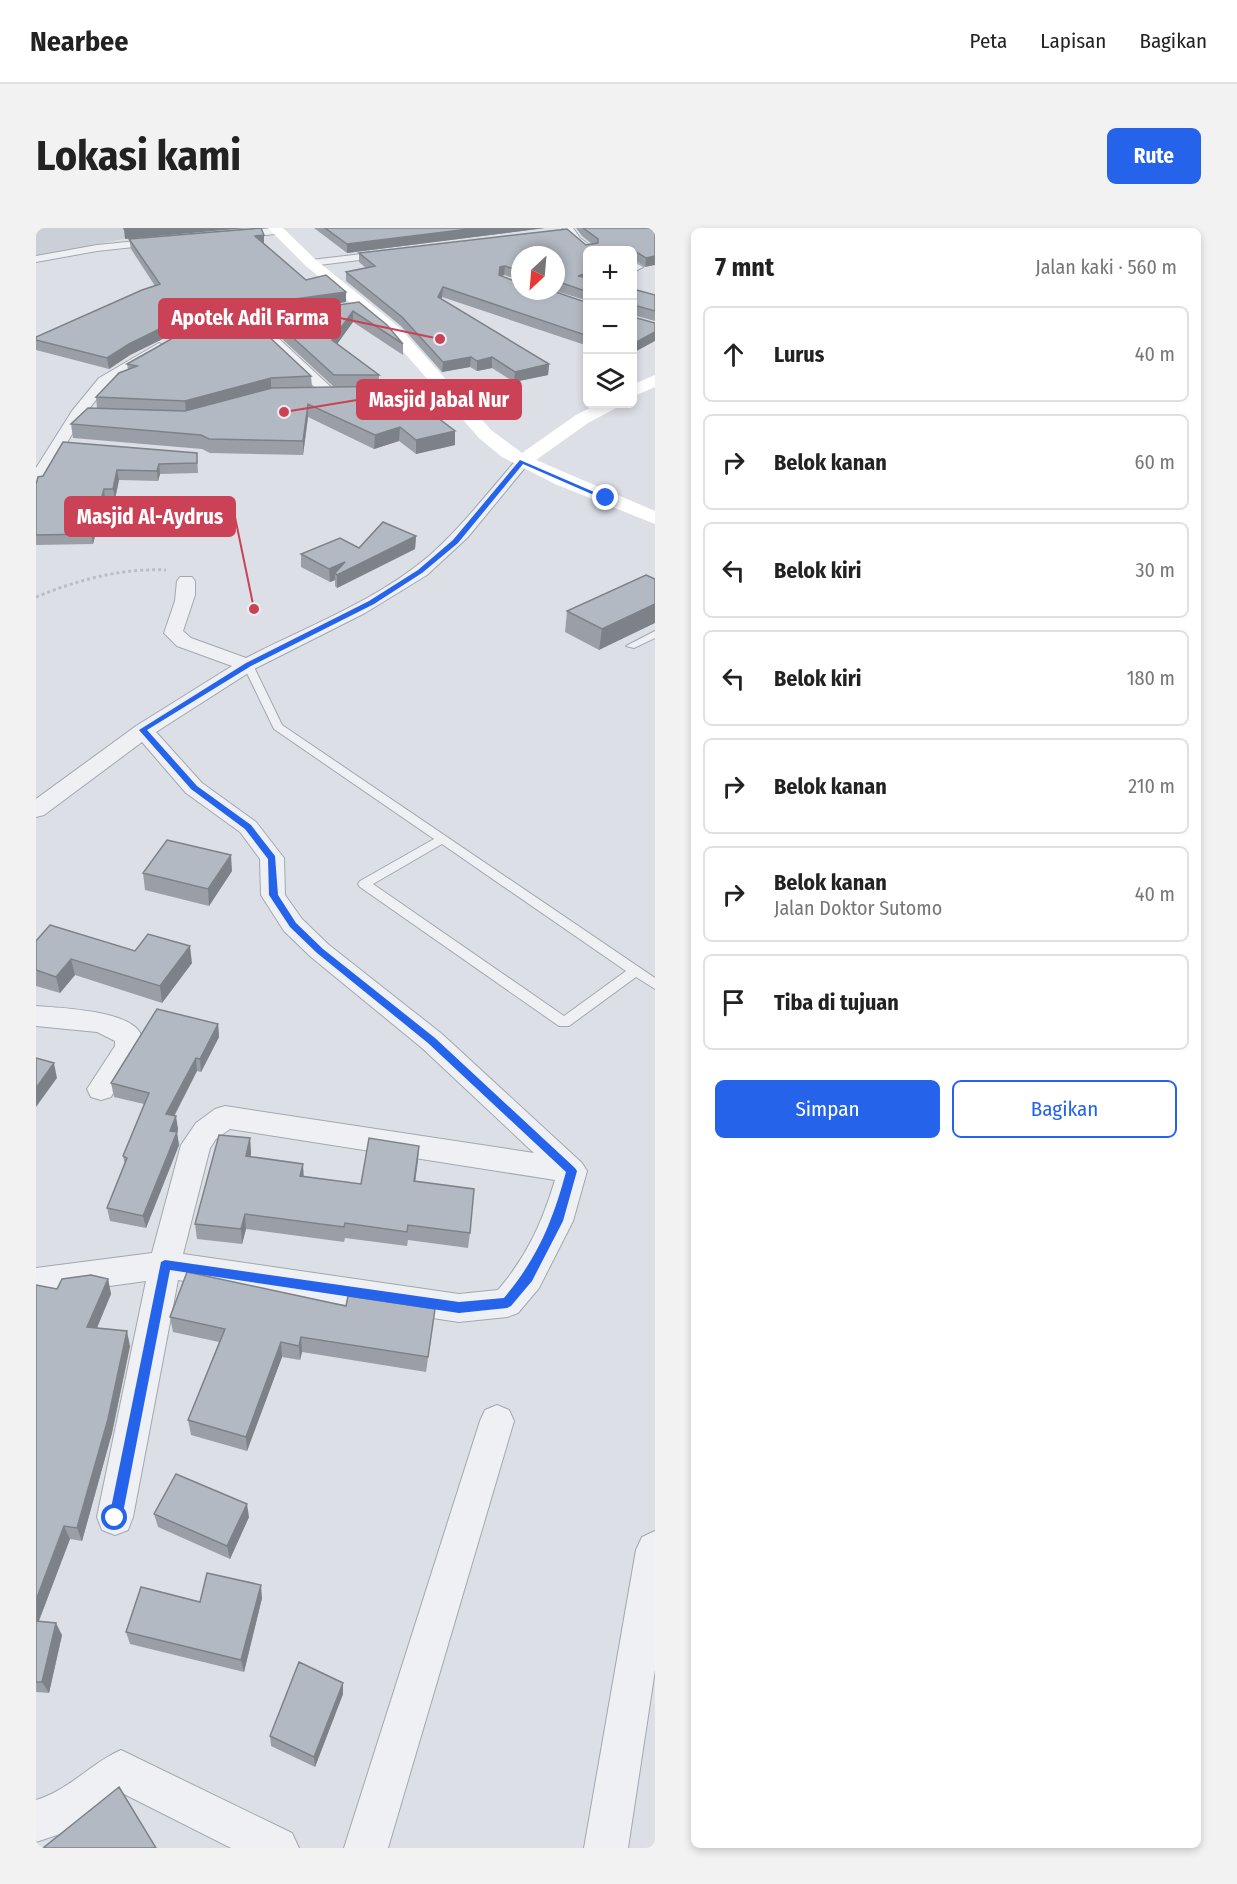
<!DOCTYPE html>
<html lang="id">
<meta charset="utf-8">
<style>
body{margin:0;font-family:"Fira Sans Condensed",sans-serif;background:#f2f2f2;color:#222}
.controls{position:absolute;right:18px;top:18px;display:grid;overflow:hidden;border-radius:9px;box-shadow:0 3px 9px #0003}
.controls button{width:54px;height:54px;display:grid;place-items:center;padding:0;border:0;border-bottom:2px solid #e0e0e0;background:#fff;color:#222;font:30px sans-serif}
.compass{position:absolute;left:475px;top:18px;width:54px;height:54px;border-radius:50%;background:#fff;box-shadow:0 3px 9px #0003;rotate:206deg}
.stop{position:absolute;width:18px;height:18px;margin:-14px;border:4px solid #2563eb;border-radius:50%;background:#fff}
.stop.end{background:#2563eb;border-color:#fff;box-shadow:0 2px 6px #0008}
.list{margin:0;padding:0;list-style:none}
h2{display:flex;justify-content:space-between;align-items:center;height:78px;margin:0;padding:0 24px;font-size:26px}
h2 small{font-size:20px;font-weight:400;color:#767676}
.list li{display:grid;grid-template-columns:39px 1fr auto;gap:18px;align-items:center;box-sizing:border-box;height:96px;margin:0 12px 12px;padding:0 12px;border:2px solid #e0e0e0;border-radius:9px}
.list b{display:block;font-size:22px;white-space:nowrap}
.list p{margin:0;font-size:20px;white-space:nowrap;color:#767676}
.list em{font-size:20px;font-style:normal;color:#767676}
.actions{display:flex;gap:12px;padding:18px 24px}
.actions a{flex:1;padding:14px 0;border:2px solid #2563eb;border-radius:9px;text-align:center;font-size:21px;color:#2563eb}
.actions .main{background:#2563eb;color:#fff}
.icon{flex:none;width:33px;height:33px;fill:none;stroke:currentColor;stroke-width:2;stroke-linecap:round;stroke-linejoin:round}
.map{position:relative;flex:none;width:619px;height:1620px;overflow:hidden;border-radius:9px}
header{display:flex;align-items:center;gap:36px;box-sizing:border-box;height:84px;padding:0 30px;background:#fff;border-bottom:2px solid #e0e0e0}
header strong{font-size:28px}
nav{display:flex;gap:33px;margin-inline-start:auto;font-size:21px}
.intro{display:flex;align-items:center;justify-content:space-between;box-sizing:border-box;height:144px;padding:0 36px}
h1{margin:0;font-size:42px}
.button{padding:15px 27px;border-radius:9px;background:#2563eb;color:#fff;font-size:21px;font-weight:700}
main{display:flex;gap:36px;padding:0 36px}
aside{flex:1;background:#fff;border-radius:9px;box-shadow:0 3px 9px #0003}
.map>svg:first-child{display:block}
.built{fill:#cacfd8}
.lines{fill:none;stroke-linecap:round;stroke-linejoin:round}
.lane-casing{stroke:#a2a7b0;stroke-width:2}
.street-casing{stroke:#a2a7b0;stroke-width:2}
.path{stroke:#babec4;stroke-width:3;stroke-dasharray:3 3;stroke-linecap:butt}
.lane{fill:#eef0f4;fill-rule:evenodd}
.street{fill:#eef0f4;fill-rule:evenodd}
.secondary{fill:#fff;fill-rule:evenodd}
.wall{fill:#9a9fa7}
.shaded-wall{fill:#7d8288}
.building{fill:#b3b9c2;stroke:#7d8288;stroke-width:1.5}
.route{fill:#2563eb}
.leader{fill:none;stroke:#cb4155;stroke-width:2}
.callout-dot{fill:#cb4155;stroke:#ebeff4;stroke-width:2}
.callout{fill:#cb4155;stroke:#cb4155;stroke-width:2}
.callout-label{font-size:21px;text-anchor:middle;font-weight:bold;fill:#fff}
</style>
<header>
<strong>Nearbee</strong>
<nav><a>Peta</a><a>Lapisan</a><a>Bagikan</a></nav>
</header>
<div class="intro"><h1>Lokasi kami</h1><a class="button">Rute</a></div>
<main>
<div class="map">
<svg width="619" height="1620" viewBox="0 0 619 1620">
<rect width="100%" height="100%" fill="#dce0e6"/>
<path class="built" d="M0,0h89l8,9 -97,20z"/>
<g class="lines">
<defs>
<path id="lane" d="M619,403v7l-21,10 -8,-2z
M212,434l5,3 29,60 373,253v11l-19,-12 -67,49h-10l-199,-139 -2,-3 2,-3 74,-42 -160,-110 -31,-64zM406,616l184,127 -62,45 -191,-132z"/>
<path id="street" d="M237,0l8,3 -5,3 -49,5 -6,-3 6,-3z
M527,0h10l7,10 16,12 -10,2 -14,-10z
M131,10l6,3 -2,2 -74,8 -61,11v-6l61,-11z
M360,22l6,3 -2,2 -89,11 -6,-3 6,-3z
M596,33l11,6 -11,6z
M268,81l4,1 2,3 -2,3 -46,7 71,66c21,0 116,-4 128,8l-7,4 -42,-4 -88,-1 -75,-71 -35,5 -6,-4 6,-4z
M123,115l7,4 -2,3 -55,34 -26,32 -41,68 -6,2v-18l36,-57 27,-33z
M487,228l5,2 3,3 -3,3 -60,73 -41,38 -62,38 -109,55 -100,64 46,51 54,39 24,31 4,5 1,37 17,24 27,26 113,89 140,129 5,8 -14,50 -34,67 -21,25 -11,4 -48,5 -281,-42 -45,237 -5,13 -13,5 -13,-5 -5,-13 49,-236 -110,15v-28l116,-15 29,-108 15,-22 19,-14 10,-3 309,47 -112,-105 -111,-91 -27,-26 -23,-36 -1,-36 -20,-27 -54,-39 -44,-51 -98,73 -8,2v-18l100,-73 96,-60 -55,-20 -13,-13 11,-32 2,-20 3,-4h12l3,4v14l-12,36 8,7 55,20c62,-32 130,-57 183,-102 33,-29 60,-65 89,-98zM194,901l325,51c-13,43 -28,76 -57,110l-39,4 -276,-40 27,-106 6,-9z
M0,778c22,2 112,4 106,38 -3,15 -23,39 -31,53l-10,3 -10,-3 -4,-8 28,-43v-5l-18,-9 -61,-6z
M461,1177l12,5 5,11 -126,427h-44l136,-427 5,-11z
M619,1303v139l-27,178h-44l52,-298 6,-13z
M85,1522l171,83 7,15h-68l-107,-54 -49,35 -39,13v-42c32,-9 55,-37 85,-50z"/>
</defs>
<use href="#lane" class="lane-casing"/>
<use href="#street" class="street-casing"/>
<path class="path" d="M0,369c42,-17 84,-29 130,-27"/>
<use href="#lane" class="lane"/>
<use href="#street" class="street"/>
<path class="secondary" d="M232,0h15l33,32 84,68 91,102 31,23 54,-38 22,-11h20l-2,4 -28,15 -52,37 119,51v13l-100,-40 -53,-27 -23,-19 -91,-104 -82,-68z
M619,147v12l-23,10v-12z"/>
</g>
<path class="wall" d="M278,0h231l-198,25z
M540,0h79l-10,39 -12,-8v-9h-45v51l-32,-10v-36h-36v25l-16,-5 -2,1 18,7 68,20v43l-146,-49 -1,2 108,65 -1,11 -34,7 -22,-14 -15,3 -7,-4 -28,5 -41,-46 -55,-45v-9l20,-4 -7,-6v-9l233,-9 -10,-8z
M93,11l135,5 42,36 40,22 -153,22 -63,31 -21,14 -73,-19v-13l119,-51 -24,-37z
M597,61l22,6v26l-22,-6z
M323,74l44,42v11l-50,-33 -16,22 42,31v11l76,59 -39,9 -17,-13 -25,8 -66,-32 -5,38 -93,-2 -8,-4 -129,-11 -2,-14 26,-16 -1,-11 32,-27 -1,-6 184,12 1,11h22l-66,-61v-11z
M161,225l1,20 -38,1 -2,7 -39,-1 -4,19h-10l-12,45 -57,1v-61z
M380,308l-1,13 -78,39 -2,-2v-6l-5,2 -29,-15v-13l58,-6z
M619,351l-56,71 -34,-18 2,-21z
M196,643l-23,35 -64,-16 -2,-17z
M0,713l99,10 57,12 -30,40 -87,-28 -15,18 -24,-7z
M182,796l1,13 -18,35 -4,-1 -22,44 3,14 -1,4 2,12 -33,83 -36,-7 -3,-13 18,-43 -2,-9 21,-52 -30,-7 -3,-14z
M214,910l1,15v4l52,7v12l58,8 58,-38 -4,36 55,51 -2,15 -60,-8 -1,6 -62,-8 -1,4 -98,-13 -4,15 -45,-5 -2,-15z
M72,1051l3,15 -14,34 33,18 -18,87 -30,108 -12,-2 -31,82 23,14 -13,58 -13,-1v-407l21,4z
M134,1089l263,7 -7,48 -124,-20 -2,8 -18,-3 -35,94 -56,-16 -3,-15 31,-78 -46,-10z
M118,1286l95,3 -19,42 -72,-32z
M226,1370l-18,74 -114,-28 -4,-12 74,-30z
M307,1455v11l-28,73 -44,-21 -1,-10z"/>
<path class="shaded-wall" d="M105,0h106l-122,11 -1,-10z
M441,0h68l-198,25v-9z
M228,7v10l-9,-9z
M619,28v9l-10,2 1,-9z
M469,38l-1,9 -5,2 1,-10z
M552,45v9l-10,-6z
M407,59l-1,10 -4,10v-10z
M310,64v10l-153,22 -63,31 -21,14 -2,-11 22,-14 63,-31z
M317,83v11l-21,29v-11z
M619,104v9l-22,12v-9z
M435,129l-1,10 -28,5 1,-10z
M456,129v11l-15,3v-10z
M513,136l-1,11 -34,7 1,-10z
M235,150v11l-85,23 -1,-11z
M272,176v13l-5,38v-14z
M364,199l-1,14 -25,8 1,-14z
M419,203v14l-39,9v-14z
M123,236l1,10 -2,7 -1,-10z
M81,242l2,10 -4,19 -2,-10z
M68,261l1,10 -12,45 -2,-10z
M380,308l-1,13 -78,39v-13l-2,-2v7l-5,2 -1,-13z
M619,376v19l-56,27 3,-21z
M195,627l1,16 -23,35 -1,-17z
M154,718l2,17 -30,40 -2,-17z
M35,731l4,16 -15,18 -4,-16z
M182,796l1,13 -18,35 -1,-13z
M160,830l1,13 -29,56 -2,-13z
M18,835l3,15 -21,29v-19z
M140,888l2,13 -1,4 2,12 -33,83 -3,-12 27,-85z
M214,910l1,15 -4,19 -1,-16z
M383,918l-1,15 -5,36 1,-16z
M267,936l1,15 -4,-3z
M209,986l1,15 -4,15 -1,-15z
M72,1051l3,15 -20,48 -4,-15z
M91,1103l3,15 -18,87 -30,108 -5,-13z
M265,1109l1,15 -2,8 -1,-14z
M245,1114l1,15 -35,94 -1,-14z
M211,1276l2,13 -19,42 -3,-13z
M28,1298l6,13 -34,89v-28z
M225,1357l1,13 -18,74 -3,-12z
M20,1395l6,12 -13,58 -7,-11z
M307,1455v11l-28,73 -1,-10z"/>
<path class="building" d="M88,0h17l-17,1z
M225,0l3,7 -9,1 51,44 20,-5 20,17 -154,21 -63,31 -22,14 -71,-18v-3l106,-47 18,-6 -31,-45z
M289,0h152l-130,16z
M547,0h72v28l-9,2 -13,-8v2v-2h-45v23l-10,3 10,2v14l-32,-11v-26h-36v16l-15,-5 -5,1 -1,8 21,8v8h33l35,12v33l-145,-49 -5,10 111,67 -34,8 -23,-15 -15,4 -6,-4 -28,5 -41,-45 -56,-45 29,-6 -16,-13 208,-24 19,16 12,-2v-4z
M597,61l22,6v16l-21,-6 -1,1z
M323,74l28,23 16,19 -50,-33 -21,29 47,35h-45l-66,-60z
M597,87v2l22,6v9l-22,12z
M213,90l62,58 -40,2 -86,23 -89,-4 23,-24 18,-7 -10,-2 69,-39z
M360,158l59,45 -39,9 -16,-13 -25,8 -67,-31 -5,37 -94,-2 -8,-4 -130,-11 17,-16 97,3 87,-23z
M27,214l134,11v10l-38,1 -2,7 -40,-1 -4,19h-9l-13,45 -55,1v-51l2,-7 5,-1z
M347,294l33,14 -79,39 -2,-2 10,-11 -16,7 -28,-15 39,-16 19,10z
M610,347l9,4v25l-53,25 -35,-18z
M131,612l64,15 -23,34 -65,-16z
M14,697l85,26 13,-17 42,12 -30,40 -89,-27 -15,18 -20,-7v-29z
M121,781l61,15 -18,35 -4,-1 -30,56 10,2 -6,15 7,1 -34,84 -36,-8 20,-50 -4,-2 26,-63 -38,-10z
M0,830l18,5 -18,25z
M183,907l31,3 -4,18 57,8 -3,12 61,8 8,-46 50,8 -5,35 60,8 -4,44 -62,-8 -1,7 -62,-9 -1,4 -99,-13 -4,15 -46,-5z
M151,1044l159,34 2,-10 87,13 -7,48 -127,-20 -2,9 -18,-4 -35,95 -58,-17 37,-91 -55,-12z
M55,1047l17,4 -21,48 40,4 -19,88 -31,109 -13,-2 -28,74v-315l21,4 5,-10z
M140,1246l71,30 -20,42 -73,-32z
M171,1345l54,12 -20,75 -115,-28 15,-45 59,15z
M0,1393l20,2 -14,59h-6z
M263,1434l44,21 -29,74 -44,-21z
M83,1559l37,61h-113z"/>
<path class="route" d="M484,232l88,38 -5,1 -80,-35 -65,79 -36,30 -48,31 -123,62 -104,64 50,56 54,39 24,31 3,39 18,28 27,26 112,89 140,130 2,3 -14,50 -31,60 -21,25 -4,2 -48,5 -289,-43 -48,248 -2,4 -5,2 -4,-2 -2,-4 52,-256 4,-2 294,42 45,-4c34,-41 48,-75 62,-126l-138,-129 -111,-90 -27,-26 -21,-32 -1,-36 -23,-30 -54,-40 -52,-59 107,-67 123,-62 49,-31 35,-30z"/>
<path class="leader" d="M404 111L304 90M248 184L321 172M218 381L199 289"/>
<g class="callout-dot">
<circle cx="404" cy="111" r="6"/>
<circle cx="248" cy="184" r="6"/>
<circle cx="218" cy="381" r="6"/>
</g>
<g class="callout">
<rect x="123" y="71" width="181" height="39" rx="6"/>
<rect x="321" y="152" width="164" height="39" rx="6"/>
<rect x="29" y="269" width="170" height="39" rx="6"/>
</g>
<g class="callout-label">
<text x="214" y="97">Apotek Adil Farma</text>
<text x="403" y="179">Masjid Jabal Nur</text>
<text x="114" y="296">Masjid Al-Aydrus</text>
</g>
</svg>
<div class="controls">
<button>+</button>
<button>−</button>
<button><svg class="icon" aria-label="layers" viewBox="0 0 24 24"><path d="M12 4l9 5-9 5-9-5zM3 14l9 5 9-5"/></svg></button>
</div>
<svg class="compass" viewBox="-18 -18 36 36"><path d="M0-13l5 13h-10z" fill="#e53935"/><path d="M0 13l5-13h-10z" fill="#767676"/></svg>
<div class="stop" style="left:79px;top:1290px"></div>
<div class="stop end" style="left:570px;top:270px"></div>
</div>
<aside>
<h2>7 mnt<small>Jalan kaki · 560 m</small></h2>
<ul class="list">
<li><svg class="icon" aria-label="ahead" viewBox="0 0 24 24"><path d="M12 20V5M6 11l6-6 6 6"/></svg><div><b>Lurus</b></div><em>40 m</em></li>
<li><svg class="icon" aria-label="right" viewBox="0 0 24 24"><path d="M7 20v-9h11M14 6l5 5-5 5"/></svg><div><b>Belok kanan</b></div><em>60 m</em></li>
<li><svg class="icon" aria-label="left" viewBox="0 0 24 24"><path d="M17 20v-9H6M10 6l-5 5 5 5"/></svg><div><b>Belok kiri</b></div><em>30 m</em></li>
<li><svg class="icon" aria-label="left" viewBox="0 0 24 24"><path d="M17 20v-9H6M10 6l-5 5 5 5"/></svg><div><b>Belok kiri</b></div><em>180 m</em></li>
<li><svg class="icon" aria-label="right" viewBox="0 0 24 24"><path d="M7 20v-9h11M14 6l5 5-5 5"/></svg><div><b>Belok kanan</b></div><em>210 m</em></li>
<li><svg class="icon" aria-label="right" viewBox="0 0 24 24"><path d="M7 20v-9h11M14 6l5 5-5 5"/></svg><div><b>Belok kanan</b><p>Jalan Doktor Sutomo</p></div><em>40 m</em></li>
<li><svg class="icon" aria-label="arrive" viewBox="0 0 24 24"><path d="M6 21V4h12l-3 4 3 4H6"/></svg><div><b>Tiba di tujuan</b></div></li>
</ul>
<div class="actions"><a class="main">Simpan</a><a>Bagikan</a></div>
</aside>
</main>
